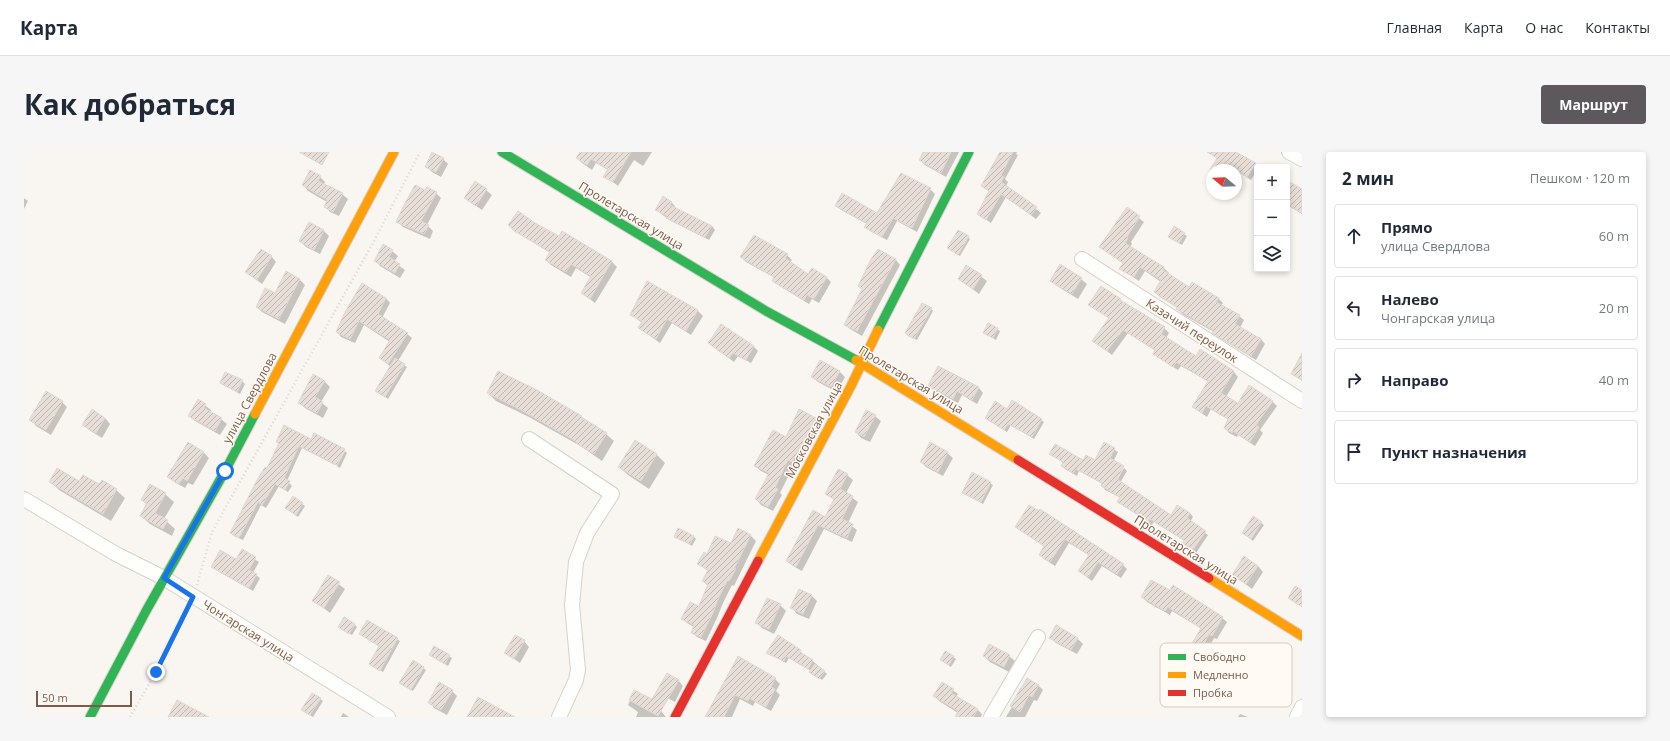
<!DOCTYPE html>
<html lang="ru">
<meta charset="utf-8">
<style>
body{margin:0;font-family:"Open Sans",sans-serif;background:#f6f6f7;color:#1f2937}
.controls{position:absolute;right:12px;top:12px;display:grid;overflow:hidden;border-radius:4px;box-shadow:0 2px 6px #0003}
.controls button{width:36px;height:36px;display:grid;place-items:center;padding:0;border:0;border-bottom:1px solid #e0e1e3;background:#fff;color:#1f2937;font:20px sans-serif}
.compass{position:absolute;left:1182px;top:12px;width:36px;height:36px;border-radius:50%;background:#fff;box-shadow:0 2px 6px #0003;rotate:289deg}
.scale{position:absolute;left:12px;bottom:10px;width:96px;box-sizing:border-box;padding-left:4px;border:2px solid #7a5c4d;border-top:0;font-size:11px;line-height:14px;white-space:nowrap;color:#7a5c4d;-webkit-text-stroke:3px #fffaf3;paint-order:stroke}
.stop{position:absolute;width:12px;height:12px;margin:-9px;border:3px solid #1a73e8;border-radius:50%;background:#fff}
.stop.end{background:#1a73e8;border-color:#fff;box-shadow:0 1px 4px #0008}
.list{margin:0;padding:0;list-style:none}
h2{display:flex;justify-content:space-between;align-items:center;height:52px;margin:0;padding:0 16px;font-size:17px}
h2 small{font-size:13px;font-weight:400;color:#747a83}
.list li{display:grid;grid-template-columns:26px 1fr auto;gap:12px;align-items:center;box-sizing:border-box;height:64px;margin:0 8px 8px;padding:0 8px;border:1px solid #e0e1e3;border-radius:4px}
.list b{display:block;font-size:15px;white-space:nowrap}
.list p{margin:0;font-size:13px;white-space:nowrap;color:#747a83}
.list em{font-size:13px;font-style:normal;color:#747a83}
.icon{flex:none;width:22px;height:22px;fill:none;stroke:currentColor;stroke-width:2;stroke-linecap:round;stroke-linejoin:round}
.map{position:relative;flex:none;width:1278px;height:565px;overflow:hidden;border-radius:4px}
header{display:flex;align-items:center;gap:24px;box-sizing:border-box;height:56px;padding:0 20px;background:#fff;border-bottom:1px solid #e0e1e3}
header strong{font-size:19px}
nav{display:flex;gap:22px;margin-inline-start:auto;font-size:14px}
.intro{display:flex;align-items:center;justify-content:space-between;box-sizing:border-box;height:96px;padding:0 24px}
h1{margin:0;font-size:28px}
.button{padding:10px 18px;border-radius:4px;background:#5c585b;color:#fff;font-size:14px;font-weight:700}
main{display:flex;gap:24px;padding:0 24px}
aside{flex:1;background:#fff;border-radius:4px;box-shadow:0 2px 6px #0003}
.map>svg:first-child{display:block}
.shadow{fill:#0003}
.building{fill:url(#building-hatch);stroke:#e2d8d2}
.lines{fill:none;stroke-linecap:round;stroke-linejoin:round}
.street-casing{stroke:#d7d1cb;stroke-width:16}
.fast-casing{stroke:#d9d2cb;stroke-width:11}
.slow-casing{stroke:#d9d2cb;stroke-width:11}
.jam-casing{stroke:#d9d2cb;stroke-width:11}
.path{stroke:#dcd5d0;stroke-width:2.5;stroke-dasharray:1 3;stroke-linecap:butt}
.street{stroke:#fefefd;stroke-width:14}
.fast{stroke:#30b455;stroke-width:9}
.slow{stroke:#ff9f0a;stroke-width:9}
.jam{stroke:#e5322d;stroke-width:9}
.route{stroke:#1a73e8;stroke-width:5}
.labels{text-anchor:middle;stroke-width:3;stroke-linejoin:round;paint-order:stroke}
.street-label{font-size:12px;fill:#7a5c4d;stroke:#fffaf3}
.key{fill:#fffaf3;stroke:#d7cbc1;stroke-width:1}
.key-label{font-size:11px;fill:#7a5c4d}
</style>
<header>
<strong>Карта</strong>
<nav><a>Главная</a><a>Карта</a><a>О нас</a><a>Контакты</a></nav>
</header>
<div class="intro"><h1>Как добраться</h1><a class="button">Маршрут</a></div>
<main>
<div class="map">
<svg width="1278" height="565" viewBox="0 0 1278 565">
<defs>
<pattern id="building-hatch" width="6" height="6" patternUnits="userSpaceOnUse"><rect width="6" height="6" fill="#e6ded7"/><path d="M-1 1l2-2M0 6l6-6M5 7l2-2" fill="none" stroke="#bfb7b1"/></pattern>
</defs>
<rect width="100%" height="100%" fill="#f9f5f0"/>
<path class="shadow" d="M557,0h71l-9,14 -9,-6 -16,26 -13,-10 3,-6 -12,-7 -4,7 -10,-7 -5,-5z
M900,0h35l-13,25 -21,-12 -5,-5z
M977,0h16l-1,2 2,1 -13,24 3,3 -2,4 35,27 -5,6 -30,-22 -15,26 -13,-9 12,-22 -8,-6z
M1198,0h13l20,12 3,3 -1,3 -6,10 -22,-14 -3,4h-13z
M419,7l5,5 -7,13 -9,-5 -6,-6z
M296,25l5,5 -1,3 18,9 6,5 -9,17 -9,-4 -5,-6 2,-4 -19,-11 -5,-6z
M906,37l5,5 -18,38 -20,-11 -10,19 -17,-9 -4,-4 1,-3 -26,-14 -5,-5 42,9z
M1263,37l15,2v23l-15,-9z
M462,38l6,5 -10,15 -17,-12z
M402,40l10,1 5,5 -14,27 6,6 -3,8 -27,-12 -5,-5z
M0,46l4,3 -4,8z
M639,46l9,5 3,3 -1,2 38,18 3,4 -6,10 -38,-19 -11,-8 -4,-4z
M1103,57l17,13 -13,20 1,2 -2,3 34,21 5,5 -2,1 22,14 29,10 5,5 -2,3 18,10 5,4 -4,8 21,11 4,5 -9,16 -38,-23 -4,-5 -32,-18 -4,-6 -18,-11 -5,-5 6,-10 -16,-11 -6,10 -18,-12 3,-5 -24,-17z
M510,72l25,13 3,-5 50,30 5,5 -22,36 -13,-10 10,-15 -16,-10 -5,9 -20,-12 -5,-5 4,-7 -36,-23z
M1150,76l13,8 -5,9 -11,-6z
M300,79l5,5 -9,18 -14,-7 -6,-6z
M944,85l2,2 -10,17 -12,-8z
M855,98l17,10 4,5 -38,71 -12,-7 -5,-5 18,-34 -4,-4z
M368,99l6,5 -4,6 11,8 -5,8 -20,-12 -5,-6z
M763,103l5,5 -2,3 19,12 17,2 5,5 -12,21 -7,-4 -3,5 -31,-19 -5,-4 2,-3 -29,-16 -5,-5z
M247,104l5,6 -14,22 -16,-12z
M943,114l20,15 -8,13 -20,-15z
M1057,127l6,5 -9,15 -21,-13 -5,-5z
M276,128l5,5 -20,39 -23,-12 -5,-5z
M624,131l50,28 5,5 -12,19 -19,-12 -12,20 -21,-15 3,-5 -10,-8z
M362,146l4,5 -8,15 25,16 5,4 -14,23 9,6 -19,32 -9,-6 12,-26 -11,-9 10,-16 -26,-17 -9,18 -14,-6 -4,-5z
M1096,147l5,5 39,24 5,5 -3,5 30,20 4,-7 34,21 4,5 -12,20 12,7 34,-3 5,5 -17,24 3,3 -8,13 -17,-11 -1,2 -8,-4 -4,-5 4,-8 -18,-11 -4,8 -14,-10 16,-25 -28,-16 -3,4 -19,-12 -5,-5 2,-2 -28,-18 -16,22 -18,-14 16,-22 -20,-14z
M907,157l2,2 -16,29 -9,-4 -2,-3z
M964,172l12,7 -4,9 -12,-7z
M685,191l45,4 4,4 -7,12 -13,-7 -4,6z
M1278,207v22l-10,-8z
M915,215l40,21 4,5 -6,11 -15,-9 -4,8 -24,-12 -5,-5z
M815,219l6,6 -8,15 -19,-10 -6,-5z
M218,229l3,3 -5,10 -19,-11z
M300,229l6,6 -9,15 7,6 -5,10 -18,-10 -5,-5z
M512,239l46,26 5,5 19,12 8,7 -12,20 -20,-14 -53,-30 -33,-16 -8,-8z
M174,248l13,10 -1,3 11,6 6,5 -7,11 -25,-14 -6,-5z
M38,250l5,5 -16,28 -15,-9 -5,-6z
M989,250l31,20 -10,17 -23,-14 -4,7 -21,-14 21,-8z
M851,264l6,5 -11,21 -9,-4 -5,-6z
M81,266l5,6 -8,14 -13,-8 -5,-5z
M791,266l5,6 -22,42 -4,-1 -14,28 2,2 -9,16 -12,-6 -5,-6 13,-24 -8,-4 -6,-5 31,-28z
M287,288l32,10 -8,15 -33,-17 -15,33 5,5 -4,6 -9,-6 -13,22 -5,-3 -18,35 -9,-4 -3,-3 36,-64 12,-25 -2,-2z
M611,290l22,13 8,8 -16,26 -21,-14 -9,-8z
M1081,292l13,8 -5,10v21l2,1 9,-16 3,3 -7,12 51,33 19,-3 3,4 -3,5 18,13 -12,18 -13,-10 2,-2 -31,-19 -3,4 -9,-6 -3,-4 -17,-11 -1,-7 -16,-8 -3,-4 1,-2 -24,-13 -2,5 -12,-7 -3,-3 2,-3 -13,-9 33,8h12z
M321,299l2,2 -7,15 -3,-2z
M180,301l5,5 -16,27 -5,-2 -3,5 -11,-6 -5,-5z
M923,301l6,5 -10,18 -17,-9 -5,-5z
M949,322l20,11 -10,19 -20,-11z
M823,323l6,5 -7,13 12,9 -10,21 9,7 -5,12 -28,-13 -22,42 -9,-5 -6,-5 26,-50 13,7 9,-18 -9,-6z
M78,329l14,9 9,8 -14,23 -52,-31 -8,-8 28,1 21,3z
M141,342l9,8 -10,17 11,10 -3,7 -22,-12 -9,-8 6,-11 -5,-5z
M278,352l3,2 -7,11 -12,-9z
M1015,360l84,53 4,4 -6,9 -19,-12 -10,15 -8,-6 -4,-4 10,-15 -21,-13 -14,23 -11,-7 -4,-4 5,-8 -29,-20z
M1237,371l3,2 -11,16 -10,-8z
M715,378l12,6 5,5 -22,45 -2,-1 -9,18 -6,15 -11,23 -9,-4 -5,-5 2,-5 -7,-4 -5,-5 17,-10 9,-22 -5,-5 5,-10 -9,-7 9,-9 23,-11z
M651,384h18l3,3 -4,7z
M218,399l17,11 -6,11 7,5 -7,13 -37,-21 -4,-3 25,-7z
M1234,414l5,6 -11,17 -19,-14z
M304,424l17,13 -15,24 -17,-13z
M776,438l12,6 5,5 -8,18 -12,-5 -5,-6z
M1118,445l80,21 5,4 -10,17 -3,-1 -10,20 -9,-4 -4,-5 11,-20 -30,-18 -2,4 -23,-13z
M744,447l12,6 6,6 -12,23 -12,-6 -6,-6z
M343,470l33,19 -17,31 -13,-8 10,-17 -20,-13z
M330,472l3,3 -5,8 -13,-8z
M1026,485l27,1 6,6 -6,10 -21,-11z
M500,489l5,6 -9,16 -14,-10z
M410,495l18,11 -4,8 -18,-11z
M776,499l2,2v1l11,7 14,13 -5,6 -11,-9 -22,-13 -3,5 -18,-10z
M960,504h25l6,5 -6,11 -19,-10z
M714,505l37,22 5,5 -4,7 4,4 -9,16 -16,-9 -2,4 -13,-7 -8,18h-23z
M929,505l3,2 -5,8 -10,-7z
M399,516l3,2 -13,21 -13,-8z
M654,528l5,6 -8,16 -11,-6z
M1004,528l10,5 5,5 -6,11 -3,-1 -9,17h-19z
M919,531l15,11 -2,3 21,12 5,5 -1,3h-25l2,-4 -19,-12 -4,-5z
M428,539l5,5 -10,19 -13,-7 -5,-6z
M610,540l13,11 14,8 5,6h-30l2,-5 -10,-7z
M289,542l10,7 -10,16 -8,-5z
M319,561l6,4h-8z
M1216,562l8,3h-10z"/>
<path class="building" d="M275,0h30l-7,13z
M408,0l12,6 -8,14 -11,-5z
M556,0h51l-18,30 -10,-5 5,-8 -17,-10 -4,6 -11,-7z
M899,0h28l-10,21 -22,-13z
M976,0h13l-12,23 3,2 -3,5 36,25 -6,8 -30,-21 -15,26 -9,-6 12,-23 -8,-5z
M1183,0h29l20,11 -9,14 -22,-14 -4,7h-11l7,-12z
M286,18l11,6 -3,5 25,12 -10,19 -9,-5 3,-7 -25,-15z
M877,21l30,15 -19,40 -19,-10 -11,19 -18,-10 3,-4 -32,-17 7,-13 35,20z
M451,29l12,8 -11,17 -12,-8z
M1266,30l12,7v24l-15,-9v-17z
M391,33l10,5 2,-3 10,5 -16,29 8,4 -5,9 -28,-12 8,-17z
M639,44l9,6 -2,3 42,21 -7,11 -39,-19 1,-2 -12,-6z
M1103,55l13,9 -13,21 1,1 -3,5 39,24 -1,3 26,17 3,-5 27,16 -3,4 24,13 -5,9 26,15 -10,17 -39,-23 1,-3 -37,-21 1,-2 -23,-15 7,-12 -21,-13 -6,10 -15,-8 4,-6 -24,-16z
M494,59l17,12 24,13 3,-5 50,30 -22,38 -9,-6 10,-17 -20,-12 -5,8 -21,-12 5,-8 -36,-21 -6,-6z
M285,70l15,8 -10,20 -15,-9z
M1150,74l11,7 -6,10 -11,-6z
M934,78l11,6 -11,19 -11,-7z
M730,83l34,19 -3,4 23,16 4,-6 15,9 -13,22 -7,-4 -3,5 -32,-19 2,-4 -34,-20z
M359,92l10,6 -4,7 11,7 -5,9 -21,-12z
M237,97l11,7 -15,24 -12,-8z
M854,97l18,10 -39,72 -13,-6 18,-36 -4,-3 13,-27z
M1036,112l22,14 -10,16 -22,-13z
M942,113l16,10 -9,14 -15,-10z
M262,119l14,8 -21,40 -23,-12 9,-19 10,5z
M623,129l51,29 -12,21 -19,-12 -11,20 -18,-11 4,-7 -12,-6z
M338,131l24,15 -8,16 30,19 -20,31 -9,-6 11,-18 -31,-19 -9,18 -14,-7 9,-20z
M1077,134l20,13 -1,1 45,27 -4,7 35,22 4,-7 34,22 -13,22 17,10 11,-18 24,16 -17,24 3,2 -9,15 -17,-11 -1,2 -8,-5 4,-9 -22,-13 -4,7 -10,-6 16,-26 -32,-19 -3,5 -20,-13 2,-4 -32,-20 -16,21 -15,-10 17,-23 -21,-13z
M898,151l10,5 -18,31 -9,-6z
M964,171l10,5 -5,10 -10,-5z
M697,172l33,22 -8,14 -13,-7 -4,5 -21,-15z
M1278,201v27l-11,-6z
M371,206l10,6 -20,33 -10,-6z
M796,208l20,11 -9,16 -20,-10z
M914,214l41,21 -7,13 -15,-9 -4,8 -25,-13z
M474,219l39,19 45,26 -1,1 26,16 -13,21 -18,-11 1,-1 -56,-32 -34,-17z
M201,220l18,8 -6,12 -17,-9z
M289,222l12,7 -10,16 8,5 -6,11 -19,-10z
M22,239l17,10 -17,29 -17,-10z
M174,247l8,5 -2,4 18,10 -7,13 -27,-15z
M988,248l30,19 -10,18 -24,-13 -4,6 -19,-12 10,-17 12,8z
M68,257l13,9 -9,15 -14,-8z
M775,257l17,9 -24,44 -4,-2 -13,28 3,1 -10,18 -13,-8 14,-26 -15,-7 19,-36 13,7z
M842,258l10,5 -12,22 -9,-5z
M260,273l27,14 3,-6 31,16 -8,16 -38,-19 -15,32 6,3 -5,9 -10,-6 -13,21 -4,-3 -19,36 -9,-5 26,-51 9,-15 2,1 12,-25 -3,-1z
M611,288l22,14 -16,27 -23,-14z
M164,290l16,10 -17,29 -4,-3 -4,6 -12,-7z
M906,290l18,10 -10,20 -18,-10z
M1080,290l11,6 -5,10 14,8 -7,13 54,36 6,-10 13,8 -3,5 19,13 -13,19 -11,-7 2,-3 -34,-21 -2,4 -10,-7 1,-1 -22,-13 3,-5 -19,-11 1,-3 -26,-14 -3,4 -12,-7 2,-4 -14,-8 6,-10 28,16 3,-5 9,5z
M33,316l22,13 4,-6 16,9 3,-4 15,9 -14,25 -54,-32z
M814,317l10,5 -8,15 13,7 -11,23 11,5 -6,14 -29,-13 -22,42 -10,-6 27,-51 12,7 9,-18 -9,-5z
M948,320l19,10 -10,20 -19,-9z
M126,332l16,9 -11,20 13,7 -5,9 -23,-13 7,-13 -6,-3z
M269,344l10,7 -7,12 -11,-7z
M1005,353l10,6 1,-2 20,13 64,42 -7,10 -19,-12 -10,15 -10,-6 11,-16 -24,-16 -15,23 -11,-7 5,-9 -29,-19z
M1229,364l9,6 -11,17 -9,-6z
M654,376l16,8 -4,8 -16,-7z
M714,376l13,7 -17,34h2l-7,12h-2l-8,16 -6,16 -12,24 -10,-4 3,-8 -13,-6 9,-17 9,4 9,-22 -6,-3 6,-11 -11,-6 7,-12 3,2 8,-18 16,7z
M218,397l14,8 -7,13 8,4 -8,14 -38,-21 9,-17 16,9z
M1220,404l14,10 -12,18 -14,-9z
M304,423l12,7 -16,26 -12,-7z
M1127,428l19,10 3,-5 50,32 -11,19 -3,-2 -10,20 -10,-5 12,-21 -33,-21 -3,4 -24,-14z
M1271,434l7,4v17l-14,-9z
M775,437l13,6 -9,19 -13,-6z
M743,446l14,6 -12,25 -14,-6z
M320,465l11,7 -6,10 -11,-7z
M343,468l31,18 -18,33 -11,-7 10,-18 -20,-12z
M1032,473l22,13 -7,12 -22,-12z
M491,483l10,5 -11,19 -10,-6z
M754,483l23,15 -1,2 13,8 -5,9 -22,-13 -2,5 -18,-8z
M965,492l21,11 -6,12 -21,-11z
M410,494l16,9 -5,9 -16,-9z
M921,499l9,5 -5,9 -9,-5z
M714,504l38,22 -5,9 4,2 -9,18 -17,-9 -1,3 -13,-6 -11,22h-19z
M389,508l11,7 -13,23 -12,-7z
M791,512l10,7 -6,8 -10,-7z
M643,521l12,7 -21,36 -29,-16 5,-10 18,9z
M1003,526l12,7 -7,12 -3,-2 -9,17 -10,-6z
M415,530l14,8 -12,20 -13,-7z
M918,530l12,7 -3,4 27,16 -5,8h-18l3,-6 -25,-15z
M288,541l9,5 -11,17 -9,-5z
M454,545l37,20h-48z
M153,548l32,17h-41z"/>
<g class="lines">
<defs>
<path id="street" d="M1265,0l13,7
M1058,107l220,142
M505,287l83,55 -25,39 -11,29 -4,43 6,65 -2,10 -17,37
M0,347l92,55 48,24 224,139
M967,565l47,-80
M1273,565l5,-10"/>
<path id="fast" d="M478,0l264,159 90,49
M854,178l91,-178
M66,565l56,-106 79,-140 30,-57"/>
<path id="slow" d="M832,208l162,100
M231,262l139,-262
M734,409l93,-175 27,-56
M1185,426l93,58"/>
<path id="jam" d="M994,308l191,118
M651,565l83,-156"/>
</defs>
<use href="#street" class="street-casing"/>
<use href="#fast" class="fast-casing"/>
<use href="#slow" class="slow-casing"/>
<use href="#jam" class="jam-casing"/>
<path class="path" d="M173,433l15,-53 162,-291 46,-89
M106,565l26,-45 32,-64"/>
<use href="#street" class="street"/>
<use href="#fast" class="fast"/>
<use href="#slow" class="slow"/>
<use href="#jam" class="jam"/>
</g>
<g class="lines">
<path class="route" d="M132,520l37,-75 -29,-19 61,-107"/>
</g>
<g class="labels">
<g class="street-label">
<text transform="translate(607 64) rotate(31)" y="4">Пролетарская улица</text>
<text transform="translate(1168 179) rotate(33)" y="4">Казачий переулок</text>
<text transform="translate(887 228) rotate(31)" y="4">Пролетарская улица</text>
<text transform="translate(226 246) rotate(-62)" y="4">улица Свердлова</text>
<text transform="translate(790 278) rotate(-62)" y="4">Московская улица</text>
<text transform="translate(1162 398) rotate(32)" y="4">Пролетарская улица</text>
<text transform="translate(224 479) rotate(32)" y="4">Чонгарская улица</text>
</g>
</g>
<rect x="1136" y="491" width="132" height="64" rx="6" class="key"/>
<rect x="1144" y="502" width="18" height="6" fill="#30b455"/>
<rect x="1144" y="520" width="18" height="6" fill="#ff9f0a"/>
<rect x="1144" y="538" width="18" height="6" fill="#e5322d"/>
<g class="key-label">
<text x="1169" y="509">Свободно</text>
<text x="1169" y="527">Медленно</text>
<text x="1169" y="545">Пробка</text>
</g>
</svg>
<div class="controls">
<button>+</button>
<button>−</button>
<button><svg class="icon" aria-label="layers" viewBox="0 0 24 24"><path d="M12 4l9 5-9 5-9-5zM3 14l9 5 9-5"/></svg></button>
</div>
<svg class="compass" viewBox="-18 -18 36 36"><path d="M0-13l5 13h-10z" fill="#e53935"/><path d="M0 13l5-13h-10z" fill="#747a83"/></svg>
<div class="scale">50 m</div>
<div class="stop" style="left:201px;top:319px"></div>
<div class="stop end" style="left:132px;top:520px"></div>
</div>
<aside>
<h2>2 мин<small>Пешком · 120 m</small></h2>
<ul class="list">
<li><svg class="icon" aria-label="ahead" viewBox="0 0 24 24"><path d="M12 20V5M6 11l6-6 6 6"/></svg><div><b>Прямо</b><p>улица Свердлова</p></div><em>60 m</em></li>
<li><svg class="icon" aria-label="left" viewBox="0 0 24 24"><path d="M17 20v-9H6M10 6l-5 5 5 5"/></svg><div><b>Налево</b><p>Чонгарская улица</p></div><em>20 m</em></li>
<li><svg class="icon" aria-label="right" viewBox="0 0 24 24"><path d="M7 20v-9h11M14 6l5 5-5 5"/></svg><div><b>Направо</b></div><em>40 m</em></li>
<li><svg class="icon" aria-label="arrive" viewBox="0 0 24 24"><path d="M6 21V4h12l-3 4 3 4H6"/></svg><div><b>Пункт назначения</b></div></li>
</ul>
</aside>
</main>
